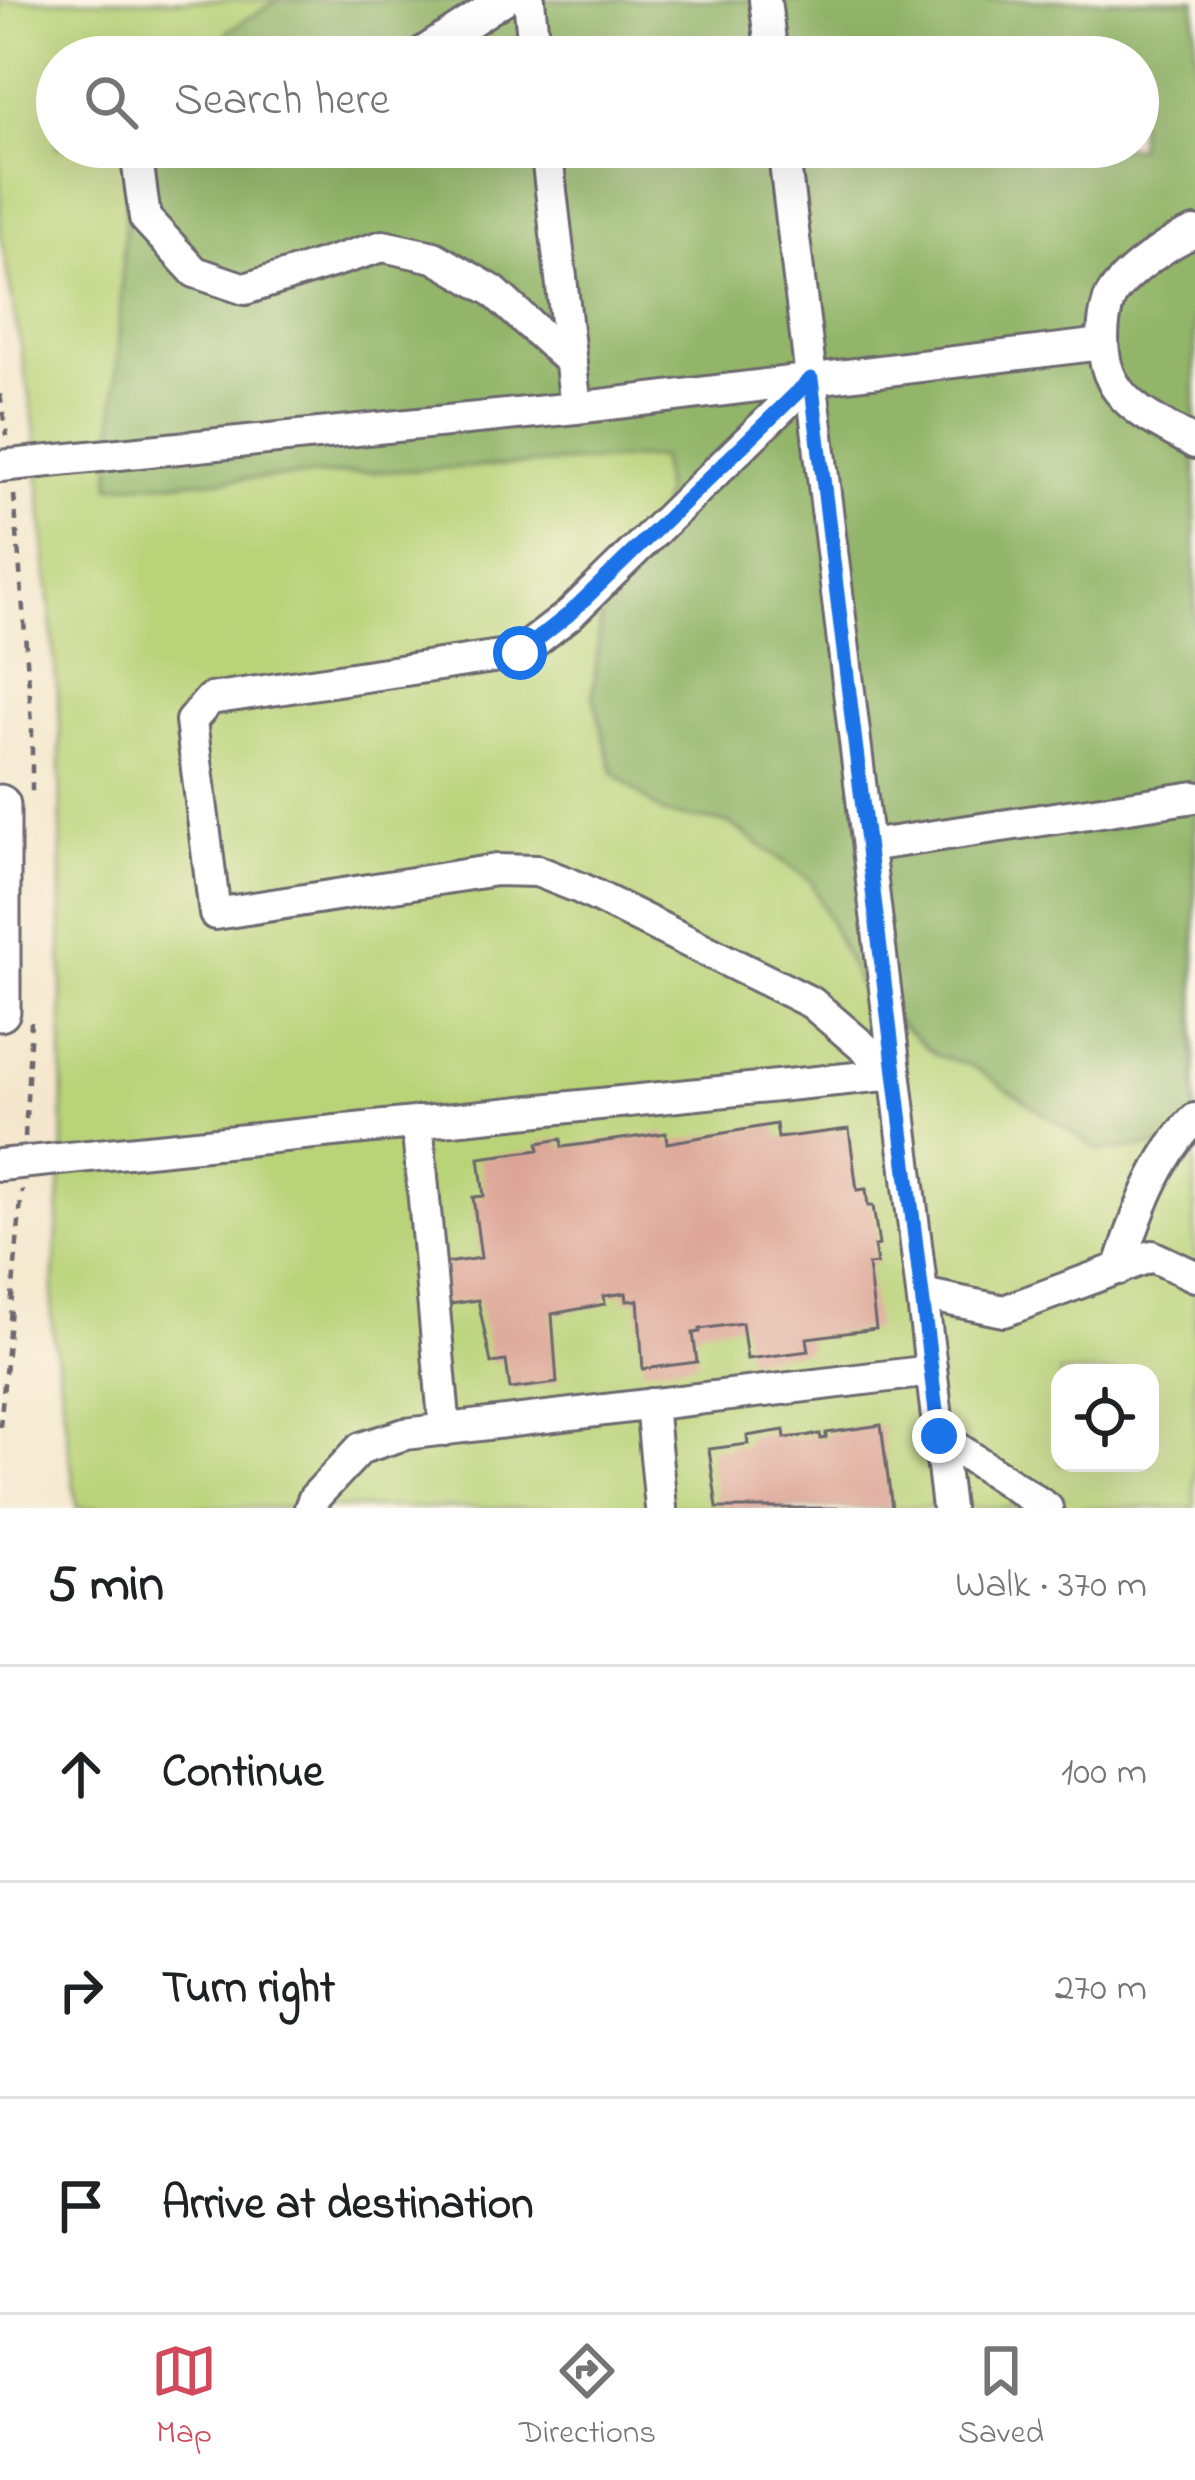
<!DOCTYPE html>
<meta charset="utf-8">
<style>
body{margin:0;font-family:"Indie Flower",sans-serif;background:#f6f6f6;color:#202124}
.controls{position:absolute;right:36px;bottom:36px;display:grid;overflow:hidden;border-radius:24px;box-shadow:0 12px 48px #0002}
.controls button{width:108px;height:108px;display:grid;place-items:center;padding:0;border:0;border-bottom:3px solid #e0e0e0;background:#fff;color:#202124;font:60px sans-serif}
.stop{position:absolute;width:36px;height:36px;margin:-27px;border:9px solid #1a73e8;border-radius:50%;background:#fff}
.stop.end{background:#1a73e8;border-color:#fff;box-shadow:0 3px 12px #0008}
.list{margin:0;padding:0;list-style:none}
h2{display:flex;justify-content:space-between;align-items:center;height:156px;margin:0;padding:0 48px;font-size:51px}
h2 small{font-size:39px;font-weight:400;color:#757577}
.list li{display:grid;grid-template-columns:78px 1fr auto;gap:36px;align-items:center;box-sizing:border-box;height:216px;padding:0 48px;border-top:3px solid #e0e0e0}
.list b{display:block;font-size:45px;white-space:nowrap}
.list em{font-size:39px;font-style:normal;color:#757577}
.icon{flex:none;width:66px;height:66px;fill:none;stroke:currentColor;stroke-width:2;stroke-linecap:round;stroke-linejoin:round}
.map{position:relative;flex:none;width:1195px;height:1508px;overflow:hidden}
.search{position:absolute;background:#fff;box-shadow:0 12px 48px #0002;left:36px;right:36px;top:36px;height:132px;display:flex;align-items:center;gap:30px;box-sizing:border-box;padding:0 42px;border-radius:66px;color:#757577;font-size:45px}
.sheet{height:804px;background:#fff}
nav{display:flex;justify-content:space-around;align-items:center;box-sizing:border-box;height:168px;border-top:3px solid #e0e0e0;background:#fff;font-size:33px;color:#757577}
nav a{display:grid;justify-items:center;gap:6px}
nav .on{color:#d1495b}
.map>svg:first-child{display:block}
.green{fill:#b9d379;stroke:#6e7a5a;stroke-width:3;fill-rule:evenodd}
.forest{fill:#92b569;stroke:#5a6c52;stroke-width:3}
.building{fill:#dba394}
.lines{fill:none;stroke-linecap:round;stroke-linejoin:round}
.minor-casing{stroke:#6c676e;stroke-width:36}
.major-casing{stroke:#6c676e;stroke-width:45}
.path{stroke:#6c676e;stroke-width:4.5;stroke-dasharray:9 9;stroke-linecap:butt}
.minor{stroke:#fff;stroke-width:30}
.major{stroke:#fff;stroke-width:39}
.route{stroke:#1a73e8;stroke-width:15}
</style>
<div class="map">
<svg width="1195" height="1508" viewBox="0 0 1195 1508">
<rect width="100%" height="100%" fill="#fcf5e5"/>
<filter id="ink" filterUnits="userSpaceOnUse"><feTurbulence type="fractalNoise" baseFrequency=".00833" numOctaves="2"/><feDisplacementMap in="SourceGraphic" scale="24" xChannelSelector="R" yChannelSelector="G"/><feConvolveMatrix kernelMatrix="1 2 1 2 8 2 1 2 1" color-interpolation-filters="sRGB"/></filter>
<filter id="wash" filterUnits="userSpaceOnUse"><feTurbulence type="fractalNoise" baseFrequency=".004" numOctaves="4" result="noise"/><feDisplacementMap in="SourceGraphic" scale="48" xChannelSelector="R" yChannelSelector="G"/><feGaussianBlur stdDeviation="2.7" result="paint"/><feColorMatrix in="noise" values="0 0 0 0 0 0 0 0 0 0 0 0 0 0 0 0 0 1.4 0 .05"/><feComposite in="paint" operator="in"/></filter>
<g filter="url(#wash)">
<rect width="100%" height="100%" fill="#f4e7cd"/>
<path class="green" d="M0,0h1195v1508h-1118l-26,-191 12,-168 -3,-427 -26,-298 -34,-192zM57,57h1081v90h-1081zM1060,1373h90v90h-90z"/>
<path class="forest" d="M279,0h916v1143l-95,8 -128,-85 -37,-11 -73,-64 -51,-110 -82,-58 -65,-9 -51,-42 -20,-76 9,-89 52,-64 10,-51 -4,-35 -550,29 16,-281 24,-58h988v-90h-928l19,-27z"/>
<g id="blocks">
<path class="building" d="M776,1124l2,14 71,-9 8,61 9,-1 2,17h5l6,39 -5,1 3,18 -9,1 8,64 -69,9 2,13 -62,8 -5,-36 -42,6v3l-7,1 4,29 -54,7 -5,-69 -11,1 -1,-8 -22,3 1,8 -53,10 5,69 -47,6 -4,-28 -15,2 -13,-63 -34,5 -5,-41 42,-6 -8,-61 11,-1 -5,-38 60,-8 -1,-7 23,-4 1,8 104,-14 1,10z
M881,1425l11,83h-175l-8,-59 39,-5 -1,-8 37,-6 1,8 35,-4 1,5 5,-1v-5z"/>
</g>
</g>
<g filter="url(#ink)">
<use href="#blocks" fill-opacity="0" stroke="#6c676e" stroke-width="3"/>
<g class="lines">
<defs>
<path id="minor" d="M529,0l6,57
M765,0l7,57
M416,57l87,-57
M141,147l-5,4 9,67 50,54 50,17 138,-43 51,11 59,34 78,71
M546,147l30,261
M783,147l165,1361
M1195,232c-23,8 -77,45 -86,68 -8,25 -9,59 4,82 15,29 55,45 82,61
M811,379l-242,236 -49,38 -310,46 -19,22 24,193 281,-44 41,1 43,17 232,115 83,71
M0,466l576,-58 526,-64
M868,846l327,-49
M417,1122l28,308
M0,1165l895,-91
M1119,1269c17,-52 37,-112 76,-150
M922,1294l82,17 148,-55 43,20
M651,1404l10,104
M939,1436l108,72
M310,1508l4,-10 47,-50 44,-14 526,-63"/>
<path id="major" d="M0,805v206"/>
</defs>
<use href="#minor" class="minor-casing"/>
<use href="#major" class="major-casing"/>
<path class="path" d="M0,394l7,42
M14,495l18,228v72
M25,1137l6,-115
M0,1427l22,-237"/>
<use href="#minor" class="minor"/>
<use href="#major" class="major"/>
</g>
</g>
<g class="lines" filter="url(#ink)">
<path class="route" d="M520,653l48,-38 243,-236 128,1057"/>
</g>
</svg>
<div class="controls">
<button><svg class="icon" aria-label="locate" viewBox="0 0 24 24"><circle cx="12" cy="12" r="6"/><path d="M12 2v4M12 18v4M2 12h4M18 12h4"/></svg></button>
</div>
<div class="stop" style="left:520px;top:653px"></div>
<div class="stop end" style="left:939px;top:1436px"></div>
<div class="search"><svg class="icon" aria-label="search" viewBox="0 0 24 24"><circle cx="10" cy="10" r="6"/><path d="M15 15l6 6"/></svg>Search here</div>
</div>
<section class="sheet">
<h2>5 min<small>Walk · 370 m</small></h2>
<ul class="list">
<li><svg class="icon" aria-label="ahead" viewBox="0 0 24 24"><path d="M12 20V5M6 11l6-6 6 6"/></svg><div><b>Continue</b></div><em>100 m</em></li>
<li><svg class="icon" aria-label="right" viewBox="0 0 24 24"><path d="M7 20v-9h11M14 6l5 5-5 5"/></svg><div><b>Turn right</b></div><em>270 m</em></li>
<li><svg class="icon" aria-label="arrive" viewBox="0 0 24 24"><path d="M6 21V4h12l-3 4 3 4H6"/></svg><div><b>Arrive at destination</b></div></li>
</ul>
</section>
<nav>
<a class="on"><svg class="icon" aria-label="map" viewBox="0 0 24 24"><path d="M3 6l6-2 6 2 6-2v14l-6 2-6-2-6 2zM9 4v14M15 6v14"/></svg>Map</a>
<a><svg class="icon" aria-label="directions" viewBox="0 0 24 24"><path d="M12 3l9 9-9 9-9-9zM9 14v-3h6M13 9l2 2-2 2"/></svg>Directions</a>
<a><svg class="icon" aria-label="saved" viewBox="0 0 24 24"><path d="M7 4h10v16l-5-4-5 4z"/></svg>Saved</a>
</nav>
